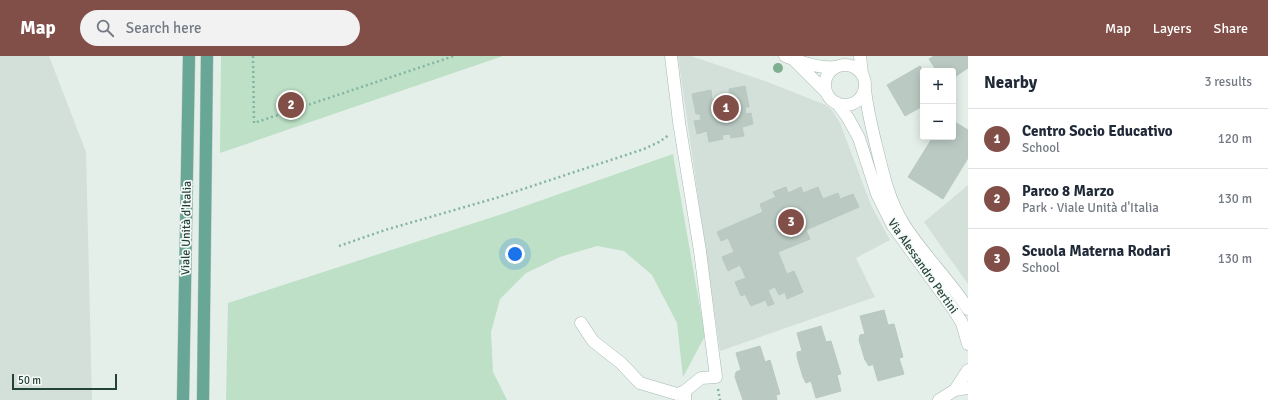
<!DOCTYPE html>
<meta charset="utf-8">
<style>
body{margin:0;font-family:Signika,sans-serif;background:#f2f2f3;color:#1f2937}
.controls{position:absolute;right:12px;top:12px;display:grid;overflow:hidden;border-radius:4px;box-shadow:0 2px 10px #0003}
.controls button{width:36px;height:36px;display:grid;place-items:center;padding:0;border:0;border-bottom:1px solid #e0e1e3;background:#fff;color:#1f2937;font:20px sans-serif}
.scale{position:absolute;left:12px;bottom:10px;width:105px;box-sizing:border-box;padding-left:4px;border:2px solid #234239;border-top:0;font-size:11px;line-height:14px;white-space:nowrap;color:#234239;-webkit-text-stroke:3px #f6fbf8;paint-order:stroke}
.you{position:absolute;left:515px;top:198px;width:14px;height:14px;margin:-10px;border:3px solid #fff;border-radius:50%;background:#1a73e8;box-shadow:0 0 0 6px #1a73e833}
.badge{display:grid;place-items:center;width:26px;height:26px;border-radius:50%;background:#814f47;color:#fff;font-size:13px;font-weight:700}
.pin{position:absolute;translate:-50% -50%;border:2px solid #fff;box-shadow:0 1px 4px #0006}
.list{margin:0;padding:0;list-style:none}
h2{display:flex;justify-content:space-between;align-items:center;height:52px;margin:0;padding:0 16px;font-size:17px}
h2 small{font-size:13px;font-weight:400;color:#747a83}
.list li{display:grid;grid-template-columns:26px 1fr auto;gap:12px;align-items:center;box-sizing:border-box;height:60px;padding:0 16px;border-top:1px solid #e0e1e3}
.list b{display:block;font-size:15px;white-space:nowrap}
.list p{margin:0;font-size:13px;white-space:nowrap;color:#747a83}
.list em{font-size:13px;font-style:normal;color:#747a83}
.icon{flex:none;width:22px;height:22px;fill:none;stroke:currentColor;stroke-width:2;stroke-linecap:round;stroke-linejoin:round}
.map{position:relative;flex:none;width:968px;height:344px;overflow:hidden}
header{display:flex;align-items:center;gap:24px;box-sizing:border-box;height:56px;padding:0 20px;background:#814f47;color:#fff}
header strong{font-size:19px}
nav{display:flex;gap:22px;margin-inline-start:auto;font-size:14px}
.search{width:280px;height:36px;background:#f2f2f3;display:flex;align-items:center;gap:10px;box-sizing:border-box;padding:0 14px;border-radius:22px;color:#747a83;font-size:15px}
main{display:flex}
aside{flex:1;background:#fff}
.map>svg:first-child{display:block}
.built{fill:#d3dfd9}
.green{fill:#bde0c6}
.building{fill:#bacac3;stroke:#b7c9c1}
.lines{fill:none;stroke-linecap:round;stroke-linejoin:round}
.minor-casing{stroke:#a7b8b1;stroke-width:13}
.major-casing{stroke:#c1cac8;stroke-width:13}
.path{stroke:#84b4a4;stroke-width:2.5;stroke-dasharray:2 3;stroke-linecap:butt}
.minor{stroke:#fff;stroke-width:12}
.major{stroke:#68a695;stroke-width:12}
.tree{fill:#7faf91}
.labels{text-anchor:middle;stroke-width:3.5;stroke-linejoin:round;paint-order:stroke}
.street-label{font-size:12px;fill:#234239;stroke:#f6fbf8}
</style>
<header>
<strong>Map</strong>
<div class="search"><svg class="icon" aria-label="search" viewBox="0 0 24 24"><circle cx="10" cy="10" r="6"/><path d="M15 15l6 6"/></svg>Search here</div>
<nav><a>Map</a><a>Layers</a><a>Share</a></nav>
</header>
<main>
<div class="map">
<svg width="968" height="344" viewBox="0 0 968 344">
<rect width="100%" height="100%" fill="#e5efea"/>
<path class="built" d="M0,0h49l37,96 6,248h-92z
M678,0h13l74,25 61,24 6,5 8,13 31,82 19,35 -34,18 19,39 -155,54z
M968,129v99l-44,-62z"/>
<path class="green" d="M221,0h282l-283,97z
M673,98l32,182 -22,41 -6,-54 -25,-48 -28,-24 -27,-5 -37,11 -34,16 -26,26 -9,33 2,40 14,28h-281l2,-97 274,-89z"/>
<path class="building" d="M934,0h34v12l-15,10v-7h-16l-8,-12z
M920,10l3,5v35l-18,10 -18,-31z
M745,30l4,21h-4l1,7 5,-1 2,11 -11,3 2,9 -13,2 -1,-4 -8,1 1,4 -14,3 -2,-11 -10,3 -3,-13 7,-1 -1,-6h-4l-4,-20 19,-4 1,10 18,-4 -1,-7z
M953,65l15,9v28l-25,41 -35,-22 25,-40h20z
M786,131l2,6 13,-6 2,6 15,-6 5,12 15,-6 2,6 13,-5 6,13 -53,23 4,9 -32,13 9,22 7,-3 9,21 -16,7 -2,-7 -6,3 -4,-8 -7,3 6,14 -6,2 -2,-6 -15,6 -6,-12 -4,2 -6,-14 11,-4 -6,-13 -12,6 -6,-14 12,-5 -6,-14 -7,3 -4,-9 46,-20 -3,-8 16,-7 -3,-5z
M884,254l4,15 6,-1 9,33 -4,1 5,16 -26,7 -5,-17 -4,2 -4,-6 -6,-20 1,-5 5,-1 -5,-18z
M821,270l5,16 5,-1 10,33 -4,1 4,16 -25,7 -5,-17 -5,2 -3,-6 -6,-20v-5l5,-1 -5,-18z
M760,290l5,16 5,-2 10,34 -4,1 1,5h-34l-1,-3 -7,-20 1,-5 5,-2 -5,-17z"/>
<g class="lines">
<defs>
<path id="minor" d="M671,0l8,66 21,129 16,126 -15,1 -16,13v9
M785,0c15,6 35,13 50,11
M860,0l2,18
M794,4l32,32
M825 29a20 20 0 1 1 40 0a20 20 0 1 1-40 0Z
M865,33c2,20 7,40 12,60 6,25 12,51 26,74 19,31 46,56 65,86
M837,47l11,15 11,20 18,56 16,32 61,84 8,13 6,21
M581,267l12,18 28,22 19,20 37,11 8,-3
M955,334l13,-20
M939,344l16,-10 13,-2"/>
<path id="major" d="M183,344l6,-344
M203,344l4,-344"/>
</defs>
<use href="#minor" class="minor-casing"/>
<use href="#major" class="major-casing"/>
<path class="path" d="M253,0l1,67 200,-67
M339,190l46,-16 111,-32 148,-49 15,-7 10,-7
M718,333l2,11"/>
<use href="#minor" class="minor"/>
<use href="#major" class="major"/>
</g>
<circle class="tree" cx="778" cy="12" r="5"/>
<g class="labels">
<g class="street-label">
<text transform="translate(186 172) rotate(-89)" y="4">Viale Unità d'Italia</text>
<text transform="translate(923 210) rotate(55)" y="4">Via Alessandro Pertini</text>
</g>
</g>
</svg>
<div class="controls">
<button>+</button>
<button>−</button>
</div>
<div class="scale">50 m</div>
<div class="you"></div>
<div class="pin badge" style="left:726px;top:52px">1</div>
<div class="pin badge" style="left:291px;top:49px">2</div>
<div class="pin badge" style="left:791px;top:166px">3</div>
</div>
<aside>
<h2>Nearby<small>3 results</small></h2>
<ul class="list">
<li><span class="badge">1</span><div><b>Centro Socio Educativo</b><p>School</p></div><em>120 m</em></li>
<li><span class="badge">2</span><div><b>Parco 8 Marzo</b><p>Park · Viale Unità d'Italia</p></div><em>130 m</em></li>
<li><span class="badge">3</span><div><b>Scuola Materna Rodari</b><p>School</p></div><em>130 m</em></li>
</ul>
</aside>
</main>
